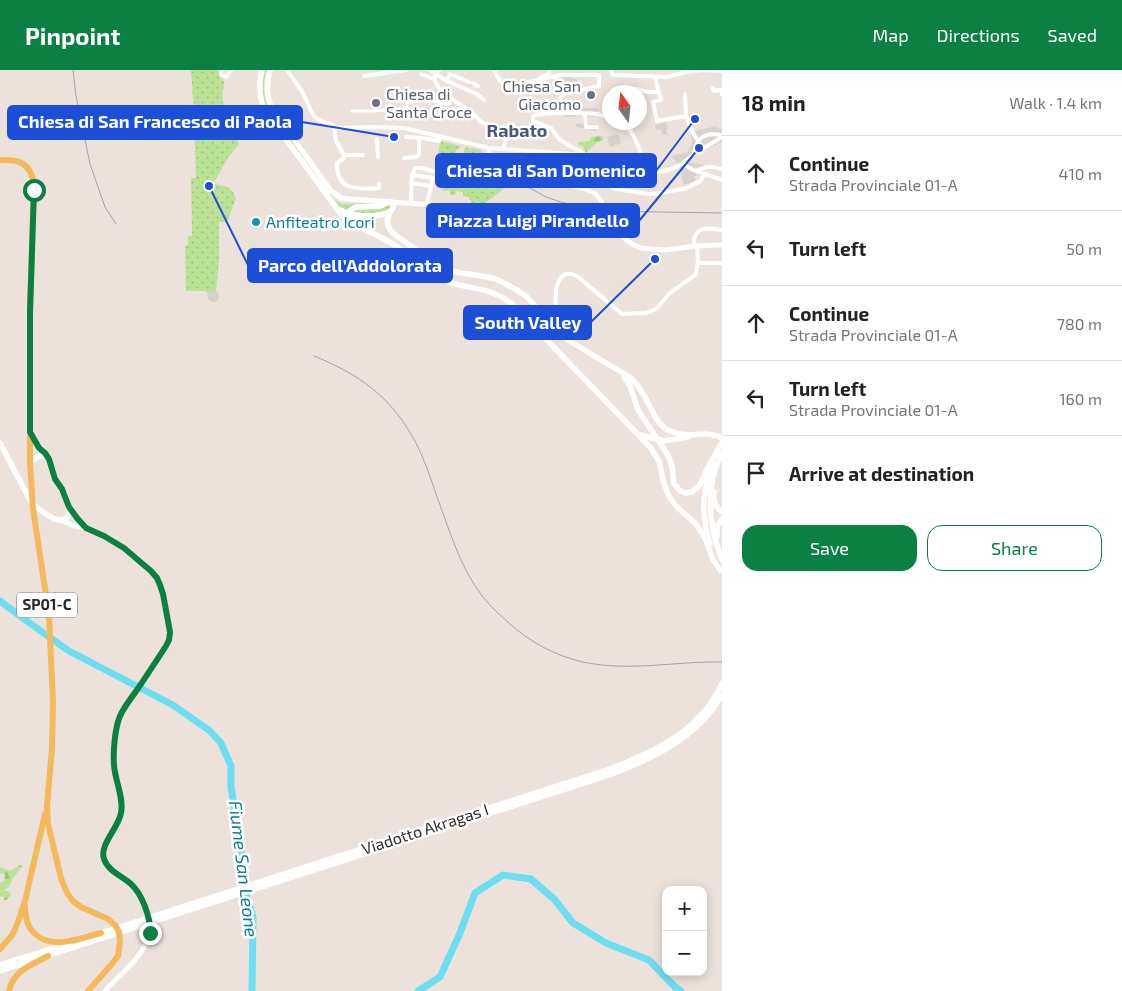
<!DOCTYPE html>
<meta charset="utf-8">
<style>
body{margin:0;font-family:"Exo 2",sans-serif;background:#f6f6f6;color:#222}
.controls{position:absolute;right:15px;bottom:15px;display:grid;overflow:hidden;border-radius:10px;box-shadow:0 2px 12px #0003}
.controls button{width:45px;height:45px;display:grid;place-items:center;padding:0;border:0;border-bottom:1px solid #e0e0e0;background:#fff;color:#222;font:25px sans-serif}
.compass{position:absolute;left:602px;top:15px;width:45px;height:45px;border-radius:50%;background:#fff;box-shadow:0 2px 12px #0003;rotate:345deg}
.stop{position:absolute;width:15px;height:15px;margin:-11px;border:4px solid #0b8043;border-radius:50%;background:#fff}
.stop.end{background:#0b8043;border-color:#fff;box-shadow:0 1px 5px #0008}
.list{margin:0;padding:0;list-style:none}
h2{display:flex;justify-content:space-between;align-items:center;height:65px;margin:0;padding:0 20px;font-size:21px}
h2 small{font-size:16px;font-weight:400;color:#767676}
.list li{display:grid;grid-template-columns:32px 1fr auto;gap:15px;align-items:center;box-sizing:border-box;height:75px;padding:0 20px;border-top:1px solid #e0e0e0}
.list b{display:block;font-size:19px;white-space:nowrap}
.list p{margin:0;font-size:16px;white-space:nowrap;color:#767676}
.list em{font-size:16px;font-style:normal;color:#767676}
.actions{display:flex;gap:10px;padding:15px 20px}
.actions a{flex:1;padding:11px 0;border:1px solid #0b8043;border-radius:15px;text-align:center;font-size:18px;color:#0b8043}
.actions .main{background:#0b8043;color:#fff}
.icon{flex:none;width:28px;height:28px;fill:none;stroke:currentColor;stroke-width:2;stroke-linecap:round;stroke-linejoin:round}
.map{position:relative;flex:none;width:722px;height:921px;overflow:hidden}
header{display:flex;align-items:center;gap:30px;box-sizing:border-box;height:70px;padding:0 25px;background:#0b8043;color:#fff}
header strong{font-size:24px}
nav{display:flex;gap:28px;margin-inline-start:auto;font-size:18px}
main{display:flex}
aside{flex:1;background:#fff}
.map>svg:first-child{display:block}
.grass{fill:url(#grass-dots)}
.forest{fill:url(#forest-firs)}
.plaza{fill:#d8d2ce}
.lines{fill:none;stroke-linecap:round;stroke-linejoin:round}
.river{stroke:#6cdef0;stroke-width:7}
.minor-tunnel{stroke:#c5bdb7;stroke-width:4;stroke-dasharray:4 2;stroke-linecap:butt}
.pedestrian{stroke:#fff;stroke-width:3}
.minor{stroke:#fff;stroke-width:4}
.tertiary{stroke:#fff;stroke-width:5}
.secondary{stroke:#fff;stroke-width:5.5}
.primary{stroke:#f2ba5a;stroke-width:6}
.rail{stroke:#9ea4b4;stroke-width:1}
.route{stroke:#0b8043;stroke-width:6}
.worship-dot{fill:#6b7280;stroke:#fff;stroke-width:2}
.culture-dot{fill:#0f9aa8;stroke:#fff;stroke-width:2}
.labels{text-anchor:middle;stroke-width:5;stroke-linejoin:round;paint-order:stroke}
.shield{fill:#fff;stroke:#696969;stroke-width:1}
.shield-label{font-size:15px;font-weight:bold;fill:#292929}
.worship-label{font-size:16px;fill:#5b616d;stroke:#fff;text-anchor:end}
.culture-label{font-size:16px;fill:#0d838f;stroke:#fff;text-anchor:start}
.street-label{font-size:16px;fill:#292929;stroke:#fff}
.neighbourhood-label{font-size:18px;font-weight:bold;fill:#49597a;stroke:#fff}
.water-label{font-size:18px;font-style:italic;fill:#0c7d9b;stroke:#fff}
.leader{fill:none;stroke:#1d4ed8;stroke-width:2}
.callout-dot{fill:#1d4ed8;stroke:#fff;stroke-width:2}
.callout{fill:#1d4ed8;stroke:#1d4ed8;stroke-width:2}
.callout-label{font-size:18px;text-anchor:middle;font-weight:bold;fill:#fff}
</style>
<header>
<strong>Pinpoint</strong>
<nav><a>Map</a><a>Directions</a><a>Saved</a></nav>
</header>
<main>
<div class="map">
<svg width="722" height="921" viewBox="0 0 722 921">
<defs>
<pattern id="grass-dots" width="8" height="8" patternUnits="userSpaceOnUse" patternTransform="scale(1.25)"><rect width="8" height="8" fill="#bbe396"/><path d="M2 2h.1M6 6h.1" fill="none" stroke="#a1c381" stroke-width="1.8" stroke-linecap="round"/></pattern>
<pattern id="forest-firs" width="22" height="20" patternUnits="userSpaceOnUse" patternTransform="scale(1.25)"><rect width="22" height="20" fill="#bbe396"/><path d="M5 1l3.5 6h-7zM16 11l3.5 6h-7z" fill="#a1c381"/></pattern>
</defs>
<rect width="100%" height="100%" fill="#ece2db"/>
<path class="grass" d="M191,0h28v6l5,5v8l-2,2 3,29 6,6 8,18 -10,12 -16,28c11,2 20,2 23,15l-9,23h-8v39l-3,30c3,4 4,6 1,10l-4,1 -5,-3v-5l-2,-3h-20l-1,-46h3v-9h4l-1,-58h5l-2,-62h-4v-3h4z
M265,0h2c-5,13 -4,26 2,38l66,92 3,2 5,2 34,-1 -30,8 -9,-5 -71,-97c-6,-13 -6,-25 -2,-39z
M440,71l21,5 -5,5 -1,3 -6,-1 -1,4 -10,-2z
M465,77l16,3 2,8h-7l-4,2 -2,12h3v4h4v6l13,-2 9,6 7,1 -27,21 -8,-3v-5h-2v-3l-6,-1v-4l-7,-1 -1,4h-5v-5l-5,1 -3,-1 1,-7 5,1v-3l-4,-2 1,-2 4,1 1,-3 -7,-1v-8h3l1,-7 15,2z
M389,135l2,2c-10,8 -27,6 -39,5l3,-2 25,-1z"/>
<path class="forest" d="M602,66l2,3 -9,5 -9,9 -2,-6 -6,-2v-3l10,-1 3,-2v-2z
M20,795l3,1 -1,1 -10,12 -3,8 -5,3 6,2 1,4 -5,4h-2l-1,-4 -3,1v-14l4,-2 1,-6 -2,-2 -3,1v-7l10,4z"/>
<path class="plaza" d="M563,7h8l1,2h5l2,9 -13,4z
M566,38h31v8l-10,1 2,8 8,-1 1,5h-2v2l-20,-4v-3h7v-8l-19,1z
M666,52l2,6 -2,3 2,4h-1l-5,-1 -1,-5 -5,1 -1,-5z
M716,56l1,2 5,2v12l-16,7 -15,11 -1,3 14,1 -1,5 -3,4 -6,4 2,2 -3,3 -9,3 -6,-21 -7,-8 17,-4 4,-10 -1,-10z
M618,64l3,9 -3,2 -3,-1v2l-5,1 -3,-10z
M207.5 226a5.5 5.5 0 1 1 11 0a5.5 5.5 0 1 1-11 0Z"/>
<g class="lines">
<path class="river" d="M0,531l24,18 45,32 104,54 37,26 11,12 10,23v21l11,68 -2,18 13,45 -1,73
M418,921l22,-14 20,-44 15,-40 28,-18 28,4 24,21 18,23 33,20 43,17 26,27 6,4"/>
<path class="minor-tunnel" d="M531,268l23,-27"/>
<path class="pedestrian" d="M352,41h20l32,-2 3,-2v-4l11,-2"/>
<path class="minor" d="M221,0v4l4,3 2,-1 4,-6
M287,0c5,8 11,15 16,23 11,21 5,26 31,32l2,16 8,14
M430,0l17,11 30,13 7,6
M494,0c4,8 7,15 17,16l49,-11h39v11l-37,8c-3,6 1,13 1,19
M611,0l2,5 53,2 21,-5 15,-2 20,1
M421,4l13,5 5,-9
M364,6l42,-6
M655,8l6,22 -8,2 4,19 29,-5 6,15 6,10
M434,9l4,8 7,8 26,16 9,10 12,7 14,12 -3,9
M539,10l2,-3 8,-3v-4
M447,11l3,-7 19,8
M473,13l5,3
M713,18l1,3 7,-1 1,4
M627,21l10,-2 11,3h11
M418,23c12,1 15,11 30,11l3,-5
M685,24l1,22
M585,44l1,13h11
M624,52c11,13 20,34 21,50
M334,58l39,-1 31,1 85,20 111,8 18,5 22,10 13,1 12,-1 14,-5 15,-12 28,-17
M406,67l17,1 16,3 1,-4
M377,69l1,18
M489,78c1,13 0,27 9,37l8,1 30,-9 11,-1 11,7 26,6 11,4 9,12v13l14,9 -1,5
M694,84c2,-17 11,-22 28,-19
M344,85l-1,4 -6,4c-1,29 22,26 42,25v-4
M344,85h19
M584,85l-4,-4 -9,-4 -12,-8 -8,-11 -18,-7v-5c10,-4 53,-3 65,-2 4,1 8,3 12,5
M404,88l13,-1 2,-3v-16
M683,93c8,9 27,12 39,17
M696,101c10,-5 15,-5 26,-2
M492,102l3,4 7,2 35,-9 32,1 8,2 39,17 32,5h8l31,-6 13,-7 5,-7
M412,105l21,3 -6,26
M411,113l20,3
M211,114l2,1
M411,133l1,-28 3,-7h7l20,6
M694,177c-2,-21 13,-20 28,-17
M698,193h24
M554,241c3,-7 1,-13 2,-20 2,-12 8,-22 21,-15l45,38 23,-1 7,-2 5,-3 13,-15 25,-18 3,-12 -1,-17"/>
<path class="tertiary" d="M391,132l72,5 14,6 12,7 12,4 59,-3 33,1 9,1 8,4 22,17 9,4 24,2 32,-4 25,-1
M69,437c5,7 10,16 18,21 5,3 12,5 17,8 16,8 47,30 55,46 4,9 5,20 7,30 3,12 6,22 1,34 -10,14 -20,29 -30,44 -6,8 -12,16 -17,25 -5,13 -7,35 -6,49 1,16 9,33 7,49 -2,14 -21,32 -18,45 4,12 18,18 27,26 7,6 10,13 14,22 18,41 -16,58 -39,85
M60,450l17,7 9,1"/>
<path class="secondary" d="M262,0c-4,15 -3,27 3,41l76,103 12,9 40,21 52,36c16,8 34,7 50,14 6,2 12,6 17,10l138,143 9,14 5,23 6,14 7,9 19,17 9,14 8,22 7,10
M270,0c-4,14 -4,26 2,39l59,82 10,7 7,1 43,3
M391,132l2,1 1,3c-7,11 -11,17 0,28l49,35 18,4 27,4 10,3 19,10 10,7 22,25 19,18 63,38c6,6 10,12 14,19 10,18 12,33 35,37 15,3 27,-4 42,4
M340,140c12,7 37,8 50,2
M348,147l2,-7 6,-3 24,-1 9,-4
M624,306l6,10 8,24 30,45 4,11 2,18 6,7 6,2 6,-1 8,-7 7,-16 15,-27
M640,365l24,6 24,-4
M0,373l31,59 9,8 14,9 6,1 6,-1 3,-5v-7l-4,-13 -10,-15 -6,-20 -4,-6 -6,-4 -8,-15
M722,383c-18,35 -13,73 0,107
M30,392l9,-6h9
M714,422c-1,8 1,15 8,20
M717,466v-9l5,-8
M710,474c-5,-17 -8,-35 -5,-52 1,-9 5,-19 7,-28
M98,864l509,-164c47,-18 94,-39 115,-87
M0,895l70,-22
M0,901l609,-196c45,-17 88,-37 113,-80"/>
<path class="primary" d="M0,90c19,-1 30,3 34,23l-4,129v150l3,47 16,106 4,87 -1,46 -5,58 1,18 13,54 6,15 6,8 8,6 27,12 7,6 4,7 1,10 -2,14 -7,9 -23,26
M25,837c0,10 2,19 9,26 18,18 46,5 67,0
M0,879l13,-15 6,-15 6,-18 20,-87
M9,921c4,-20 22,-26 39,-35"/>
<path class="rail" d="M73,0l3,26 14,68 15,43 11,17
M528,117l18,10 15,5 42,9 119,2
M314,286c39,16 68,34 92,70 14,21 22,44 30,68 13,35 24,74 47,103 8,10 17,18 27,27 20,18 46,32 73,38 46,10 93,-1 139,0"/>
</g>
<g class="lines">
<path class="route" d="M34,120l-4,122v120l9,16 6,5 4,6 6,20 7,10 7,18 8,11 9,10 18,8 20,12 27,23 6,7 3,7 3,9 7,38 -1,8 -3,6c-9,14 -19,29 -29,44 -6,8 -13,17 -17,26 -5,12 -7,34 -6,49 1,16 10,32 7,48 -2,14 -22,32 -17,46 4,12 18,17 27,25 11,10 20,34 19,49"/>
</g>
<g class="worship-dot">
<circle cx="591" cy="25" r="5"/>
<circle cx="376" cy="33" r="5"/>
</g>
<circle class="culture-dot" cx="256" cy="152" r="5"/>
<g class="labels">
<rect class="shield" x="17" y="522.5" width="60" height="25" rx="4"/>
<g class="shield-label">
<text x="47" y="540">SP01-C</text>
</g>
<g class="worship-label">
<text x="581" y="22">Chiesa San<tspan x="581" dy="18">Giacomo</tspan></text>
<text x="386" y="30" text-anchor="start">Chiesa di<tspan x="386" dy="18">Santa Croce</tspan></text>
</g>
<g class="culture-label">
<text x="266" y="158">Anfiteatro Icori</text>
</g>
<g class="street-label">
<text transform="translate(425 759) rotate(-18)" y="6">Viadotto Akragas I</text>
</g>
<g class="neighbourhood-label">
<text x="517" y="67">Rabato</text>
</g>
<g class="water-label">
<text transform="translate(243 799) rotate(83)" y="6">Fiume San Leone</text>
</g>
</g>
<path class="leader" d="M394 67L302 52M695 49L656 101M699 78L639 151M209 116L248 195M655 189L591 252"/>
<g class="callout-dot">
<circle cx="394" cy="67" r="5"/>
<circle cx="695" cy="49" r="5"/>
<circle cx="699" cy="78" r="5"/>
<circle cx="209" cy="116" r="5"/>
<circle cx="655" cy="189" r="5"/>
</g>
<g class="callout">
<rect x="8" y="36" width="294" height="33" rx="5"/>
<rect x="436" y="84" width="220" height="33" rx="5"/>
<rect x="427" y="134" width="212" height="33" rx="5"/>
<rect x="248" y="179" width="204" height="33" rx="5"/>
<rect x="464" y="236" width="127" height="33" rx="5"/>
</g>
<g class="callout-label">
<text x="155" y="58">Chiesa di San Francesco di Paola</text>
<text x="546" y="107">Chiesa di San Domenico</text>
<text x="533" y="157">Piazza Luigi Pirandello</text>
<text x="350" y="202">Parco dell’Addolorata</text>
<text x="528" y="259">South Valley</text>
</g>
</svg>
<div class="controls">
<button>+</button>
<button>−</button>
</div>
<svg class="compass" viewBox="-18 -18 36 36"><path d="M0-13l5 13h-10z" fill="#e53935"/><path d="M0 13l5-13h-10z" fill="#767676"/></svg>
<div class="stop" style="left:34px;top:120px"></div>
<div class="stop end" style="left:150px;top:863px"></div>
</div>
<aside>
<h2>18 min<small>Walk · 1.4 km</small></h2>
<ul class="list">
<li><svg class="icon" aria-label="ahead" viewBox="0 0 24 24"><path d="M12 20V5M6 11l6-6 6 6"/></svg><div><b>Continue</b><p>Strada Provinciale 01-A</p></div><em>410 m</em></li>
<li><svg class="icon" aria-label="left" viewBox="0 0 24 24"><path d="M17 20v-9H6M10 6l-5 5 5 5"/></svg><div><b>Turn left</b></div><em>50 m</em></li>
<li><svg class="icon" aria-label="ahead" viewBox="0 0 24 24"><path d="M12 20V5M6 11l6-6 6 6"/></svg><div><b>Continue</b><p>Strada Provinciale 01-A</p></div><em>780 m</em></li>
<li><svg class="icon" aria-label="left" viewBox="0 0 24 24"><path d="M17 20v-9H6M10 6l-5 5 5 5"/></svg><div><b>Turn left</b><p>Strada Provinciale 01-A</p></div><em>160 m</em></li>
<li><svg class="icon" aria-label="arrive" viewBox="0 0 24 24"><path d="M6 21V4h12l-3 4 3 4H6"/></svg><div><b>Arrive at destination</b></div></li>
</ul>
<div class="actions"><a class="main">Save</a><a>Share</a></div>
</aside>
</main>
